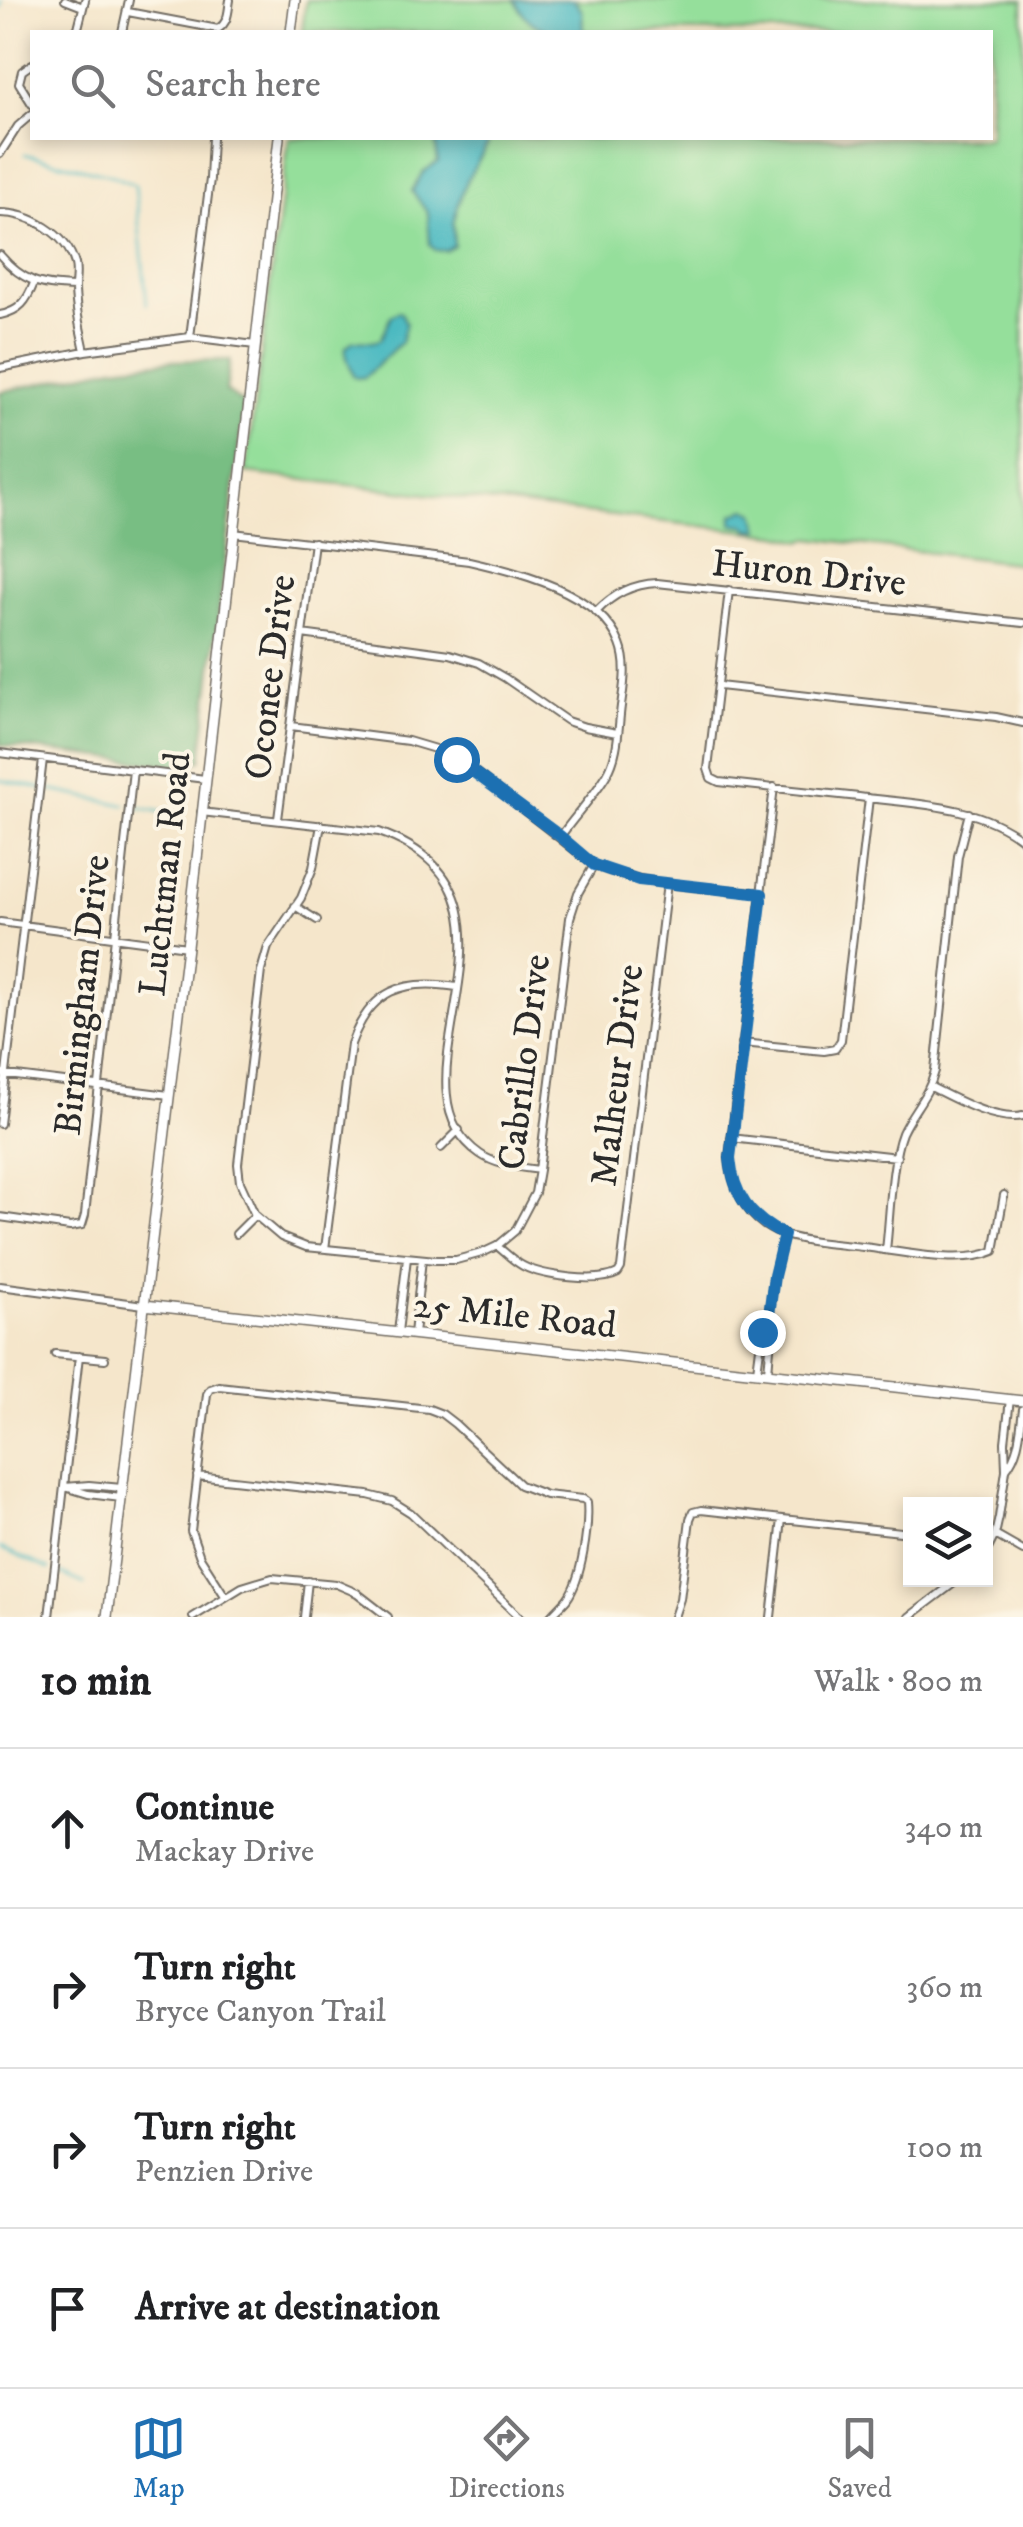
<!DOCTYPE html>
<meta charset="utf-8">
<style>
body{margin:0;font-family:"IM FELL DW Pica",serif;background:#f6f6f6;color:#202124}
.controls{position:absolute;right:30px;bottom:30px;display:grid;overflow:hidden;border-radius:0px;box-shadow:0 5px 15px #0003}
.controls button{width:90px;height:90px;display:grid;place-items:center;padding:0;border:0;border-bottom:2px solid #e0e0e0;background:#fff;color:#202124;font:50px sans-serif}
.stop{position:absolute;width:30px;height:30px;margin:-22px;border:8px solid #1f6fb2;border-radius:50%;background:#fff}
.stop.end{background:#1f6fb2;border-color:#fff;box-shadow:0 2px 10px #0008}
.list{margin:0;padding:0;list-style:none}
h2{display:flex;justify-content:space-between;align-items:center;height:130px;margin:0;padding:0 40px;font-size:42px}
h2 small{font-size:32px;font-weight:400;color:#757577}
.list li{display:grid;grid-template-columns:65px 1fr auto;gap:30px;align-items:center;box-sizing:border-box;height:160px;padding:0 40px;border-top:2px solid #e0e0e0}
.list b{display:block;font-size:38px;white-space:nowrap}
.list p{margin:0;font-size:32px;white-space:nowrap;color:#757577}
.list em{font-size:32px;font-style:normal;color:#757577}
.icon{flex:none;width:55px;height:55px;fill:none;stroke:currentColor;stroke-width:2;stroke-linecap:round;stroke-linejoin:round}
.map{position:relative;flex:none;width:1023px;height:1617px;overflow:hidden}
.search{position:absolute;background:#fff;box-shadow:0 5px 15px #0003;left:30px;right:30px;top:30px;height:110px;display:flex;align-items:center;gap:25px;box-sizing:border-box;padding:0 35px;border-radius:0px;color:#757577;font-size:38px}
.sheet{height:770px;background:#fff}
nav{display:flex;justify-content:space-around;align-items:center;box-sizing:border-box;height:140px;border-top:2px solid #e0e0e0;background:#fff;font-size:28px;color:#757577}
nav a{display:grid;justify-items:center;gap:5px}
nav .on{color:#1f6fb2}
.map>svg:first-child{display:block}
.green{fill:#95df9b;stroke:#608563;stroke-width:2.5}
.forest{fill:#78be83;stroke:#527457;stroke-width:2.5}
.water{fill:#4bbac1;stroke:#3b7276;stroke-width:2.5}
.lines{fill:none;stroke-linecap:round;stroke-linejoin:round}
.stream{stroke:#4bbac1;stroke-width:2.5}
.street-casing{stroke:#726c63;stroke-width:10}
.secondary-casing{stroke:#726c63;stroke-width:12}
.street{stroke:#fff;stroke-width:6}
.secondary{stroke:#fff;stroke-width:9}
.route{stroke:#1f6fb2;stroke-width:12}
.labels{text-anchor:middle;stroke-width:8;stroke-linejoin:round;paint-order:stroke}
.street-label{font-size:38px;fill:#2b2b2b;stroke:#fcf5e5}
</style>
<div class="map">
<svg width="1023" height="1617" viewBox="0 0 1023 1617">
<rect width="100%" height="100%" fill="#fcf5e5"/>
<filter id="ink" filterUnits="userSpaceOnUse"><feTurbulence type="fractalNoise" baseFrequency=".01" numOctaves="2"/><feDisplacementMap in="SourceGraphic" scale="20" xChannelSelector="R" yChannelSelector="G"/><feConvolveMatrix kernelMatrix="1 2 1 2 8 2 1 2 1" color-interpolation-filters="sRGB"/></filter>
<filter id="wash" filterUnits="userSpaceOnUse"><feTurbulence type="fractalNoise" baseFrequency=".0048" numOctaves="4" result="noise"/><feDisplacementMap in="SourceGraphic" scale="40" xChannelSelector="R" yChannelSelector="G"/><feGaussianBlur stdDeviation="2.25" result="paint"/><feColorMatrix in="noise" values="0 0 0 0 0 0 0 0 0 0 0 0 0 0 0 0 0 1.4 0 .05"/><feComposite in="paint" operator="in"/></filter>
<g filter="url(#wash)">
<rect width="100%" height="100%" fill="#f5e6cb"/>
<path class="green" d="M306,0h717v564l-213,-26 -8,3 -24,-6 -532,-62 43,-335h701v-106h-688z"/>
<path class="forest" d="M230,360l-4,31 18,13 -43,356 -15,7 -186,-22v-353l114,-25 54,-6z"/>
<path class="water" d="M515,0h59l8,11 1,21c-32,1 -52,1 -68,-32z
M435,138h52l1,6 -20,34 -8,21 -7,25 1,22 -8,5 -11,-1 -5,-5 -2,-32 -16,-22 11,-19 15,-10z
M398,312l3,1 5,10 -5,19 -36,35 -9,1 -3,-3c-2,-9 -9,-19 -7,-28l7,-6 19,1 8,-2 11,-24z
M746,509l9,4 5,16 -9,1 -7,-5 -11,-1v-9z"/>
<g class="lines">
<path class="stream" d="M0,9l1,-9
M25,154l89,22 21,9 12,119
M0,780l125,25
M133,806l48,10
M0,1548l49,21
M60,1573l25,11"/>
</g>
</g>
<g filter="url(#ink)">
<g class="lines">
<defs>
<path id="street" d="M65,0l18,7
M128,12l90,17c11,-7 10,-18 12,-29
M74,32l4,-4 7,-28
M122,32l7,-32
M32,64l-10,7 -3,12 13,21
M0,154l18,-28 14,-12
M0,213c30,0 66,20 75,51 2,8 0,16 0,24 0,21 6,43 10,63
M0,255c23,27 40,31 75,32
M0,315c20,-4 27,-14 34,-32
M190,337l20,-158 2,-41
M0,368l85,-17 105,-14 65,8
M233,533l236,28c49,11 131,31 151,83 8,20 4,41 1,62 -3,22 -2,48 -14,68 -13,22 -32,42 -47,63
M729,590l-21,179 3,9 8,4c46,5 93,10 140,15 55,7 118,7 164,43
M596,612c17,-18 36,-28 61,-29l366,40
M302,634l148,20 29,9 26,15 62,43 18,6 32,6
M719,686l277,31 27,6
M291,726l117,15 27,8 40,23 119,93c52,22 112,22 168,28
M0,753l205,26
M774,787l-45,371c3,27 12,50 35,67 6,4 14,8 21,10 24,8 52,9 78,12 36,4 98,19 131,4l10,-56
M201,812l178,20c178,63 -1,252 101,322 17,12 39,13 59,16
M278,819l36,-277
M321,825l-8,43 -12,30 -33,49 -7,24 -23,193 2,18 15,33 26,22 25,10 130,13h20l26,-7 15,-7 18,-15 20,-38 4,-23 31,-252 8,-25 16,-28
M295,906l22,14
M0,922l187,25
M742,1043l82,8 11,-2 6,-9 28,-242
M0,1074l169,21
M931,1087c24,12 65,35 92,29
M0,1124l43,-365
M731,1138l166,19
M441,1148l18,-18
M0,1217l70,10 12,-2 3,-10 48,-445
M236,1234l19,-19
M497,1246c9,7 16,15 26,20 20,10 75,18 95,7l3,-5 46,-385
M325,1249l26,-205c19,-54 52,-66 106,-57
M886,1250c4,-32 5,-89 16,-117 10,-22 27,-38 33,-62l23,-215 11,-43
M0,1286l144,19
M398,1332l9,-74
M414,1334l8,-75
M55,1354l50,5
M757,1371l5,-39 7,-17 5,-39 10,-41
M768,1372l4,-47 -3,-9
M1006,1469c14,-17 14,-39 17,-60
M197,1476l171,19 24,6 19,12 109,104
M121,1498l-33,-4 -23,-7 24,-2 33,3
M995,1535l28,16
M986,1553l9,-18 4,-18 7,-47 -1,-28 5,-43
M225,1596l-25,-39 -9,-26 16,-137 3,-5 9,-3 210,23 13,5 13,10 65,61 26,10 37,4 4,3c2,25 -5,77 -20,97 -5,6 -12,12 -17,18
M49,1617l30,-261
M193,1617l49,-30 30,-9 64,6 21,9 31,24
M304,1617l4,-36
M674,1617l6,-18 10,-80 3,-7 8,-2 209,23
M771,1617l11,-98
M909,1617l49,-37"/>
<path id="secondary" d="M291,32l4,-32
M144,1305l879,96
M107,1617l80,-670 92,-809"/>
</defs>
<use href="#street" class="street-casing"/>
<use href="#secondary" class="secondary-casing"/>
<use href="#street" class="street"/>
<use href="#secondary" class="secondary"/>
</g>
</g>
<g class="lines" filter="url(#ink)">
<path class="route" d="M456,759l104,77 34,29 45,15 123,14 -32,264c3,37 20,60 54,77l-10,41 -5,39 -7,17"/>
</g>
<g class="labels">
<g class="street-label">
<text transform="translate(809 572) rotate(6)" y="13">Huron Drive</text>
<text transform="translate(269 677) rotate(-83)" y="13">Oconee Drive</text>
<text transform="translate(164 874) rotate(-84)" y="13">Luchtman Road</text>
<text transform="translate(81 995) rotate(-84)" y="13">Birmingham Drive</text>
<text transform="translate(523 1062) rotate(-83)" y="13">Cabrillo Drive</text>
<text transform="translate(616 1075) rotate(-83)" y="13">Malheur Drive</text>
<text transform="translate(515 1314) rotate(6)" y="13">25 Mile Road</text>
</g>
</g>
</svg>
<div class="controls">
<button><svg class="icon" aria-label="layers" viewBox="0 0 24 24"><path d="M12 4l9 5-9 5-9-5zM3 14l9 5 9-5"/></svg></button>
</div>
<div class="stop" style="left:456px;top:759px"></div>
<div class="stop end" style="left:762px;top:1332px"></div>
<div class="search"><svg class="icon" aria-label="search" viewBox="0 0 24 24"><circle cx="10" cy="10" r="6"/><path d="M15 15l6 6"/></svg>Search here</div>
</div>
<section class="sheet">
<h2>10 min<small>Walk · 800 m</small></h2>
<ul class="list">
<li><svg class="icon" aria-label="ahead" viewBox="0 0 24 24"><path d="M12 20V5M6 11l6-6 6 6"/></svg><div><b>Continue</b><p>Mackay Drive</p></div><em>340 m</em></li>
<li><svg class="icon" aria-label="right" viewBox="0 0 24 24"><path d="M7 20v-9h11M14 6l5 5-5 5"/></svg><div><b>Turn right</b><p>Bryce Canyon Trail</p></div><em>360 m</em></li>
<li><svg class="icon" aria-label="right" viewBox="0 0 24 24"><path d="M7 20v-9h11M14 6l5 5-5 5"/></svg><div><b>Turn right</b><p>Penzien Drive</p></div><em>100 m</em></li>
<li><svg class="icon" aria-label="arrive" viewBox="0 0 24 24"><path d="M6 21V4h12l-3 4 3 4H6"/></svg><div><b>Arrive at destination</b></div></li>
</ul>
</section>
<nav>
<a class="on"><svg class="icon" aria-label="map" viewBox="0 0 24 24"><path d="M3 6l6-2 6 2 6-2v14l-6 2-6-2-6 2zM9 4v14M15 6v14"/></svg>Map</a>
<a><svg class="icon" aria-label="directions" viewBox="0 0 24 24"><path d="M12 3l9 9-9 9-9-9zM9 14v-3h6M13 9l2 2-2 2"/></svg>Directions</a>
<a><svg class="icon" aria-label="saved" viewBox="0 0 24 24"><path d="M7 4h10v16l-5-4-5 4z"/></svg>Saved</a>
</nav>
